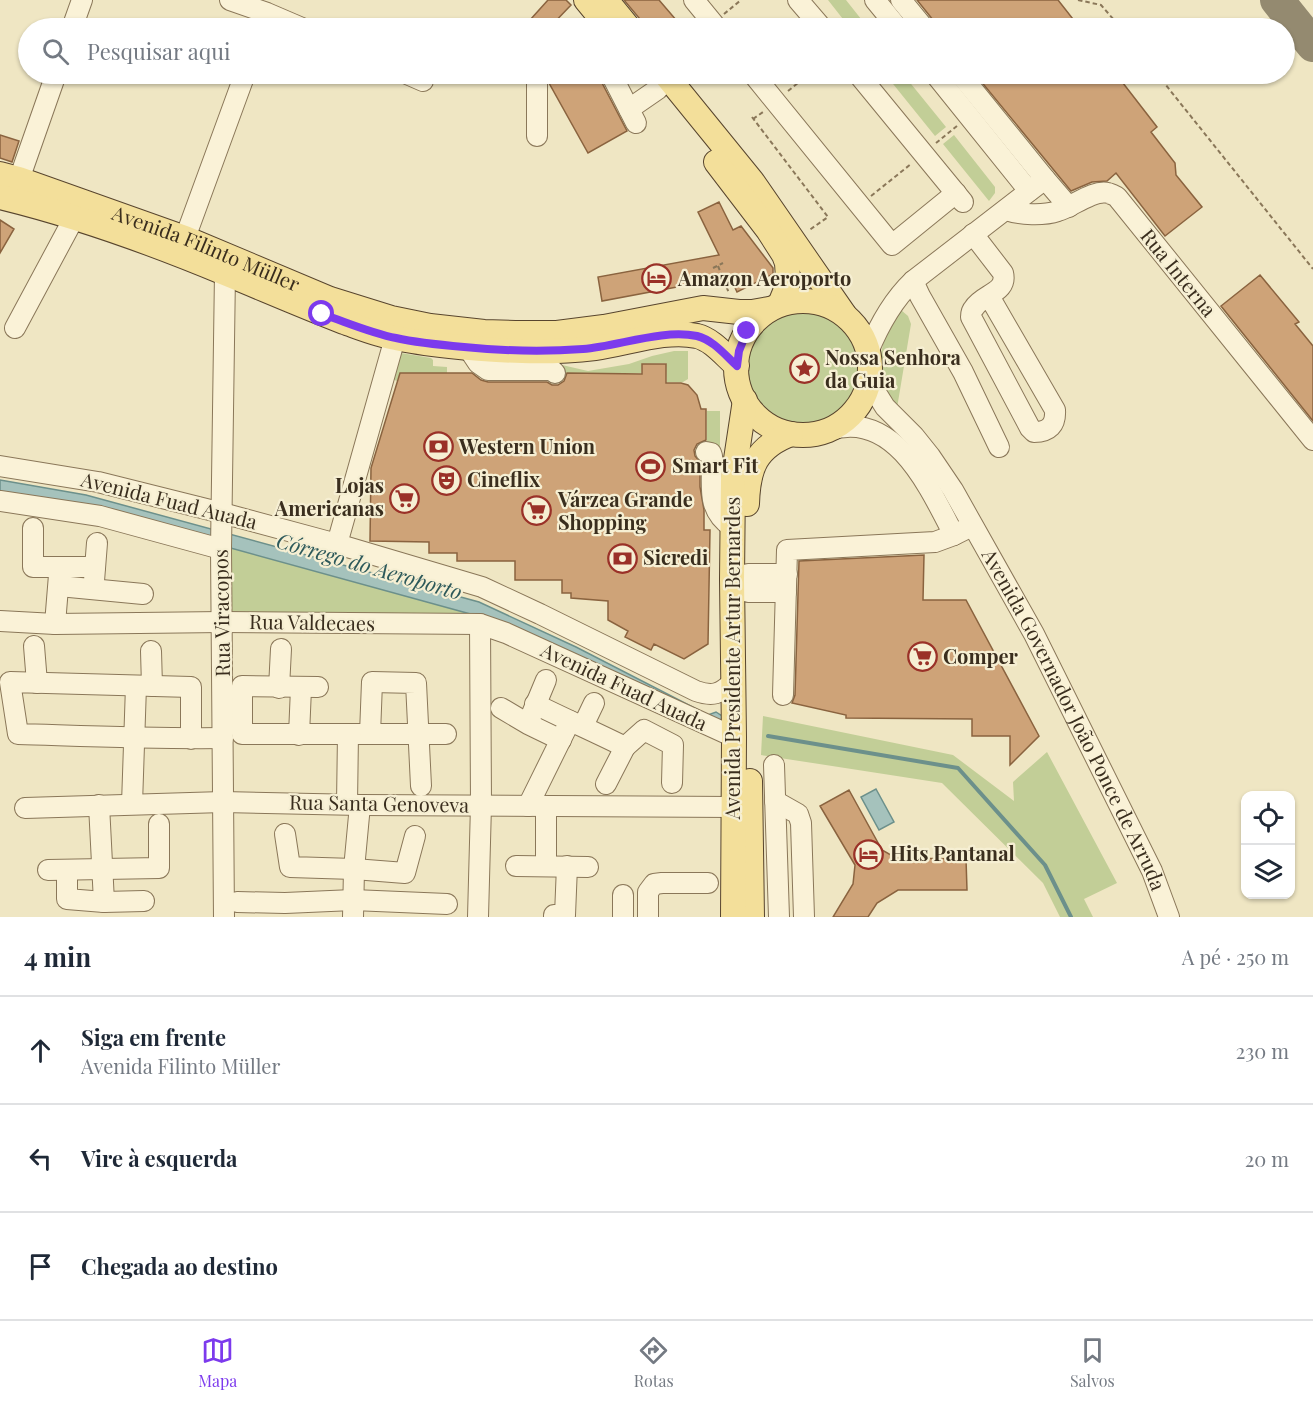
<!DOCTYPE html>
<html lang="pt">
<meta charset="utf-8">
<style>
body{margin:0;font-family:"Playfair Display",serif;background:#f6f6f7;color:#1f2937}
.controls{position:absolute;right:18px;bottom:18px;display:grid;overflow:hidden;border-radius:12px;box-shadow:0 2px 4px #0004}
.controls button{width:54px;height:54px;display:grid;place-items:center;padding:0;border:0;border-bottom:2px solid #e0e1e3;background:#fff;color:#1f2937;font:30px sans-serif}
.stop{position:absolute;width:18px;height:18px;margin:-14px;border:4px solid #7c3aed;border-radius:50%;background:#fff}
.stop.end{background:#7c3aed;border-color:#fff;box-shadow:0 2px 6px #0008}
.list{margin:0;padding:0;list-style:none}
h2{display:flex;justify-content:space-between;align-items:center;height:78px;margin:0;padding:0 24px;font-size:26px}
h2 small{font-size:20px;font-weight:400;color:#747a83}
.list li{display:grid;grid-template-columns:39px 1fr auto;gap:18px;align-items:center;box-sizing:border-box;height:108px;padding:0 24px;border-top:2px solid #e0e1e3}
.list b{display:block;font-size:22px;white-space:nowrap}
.list p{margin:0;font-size:20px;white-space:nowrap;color:#747a83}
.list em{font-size:20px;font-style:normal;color:#747a83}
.icon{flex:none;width:33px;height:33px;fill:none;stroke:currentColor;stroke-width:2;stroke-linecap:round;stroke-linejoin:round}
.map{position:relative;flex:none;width:1313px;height:917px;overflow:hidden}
.search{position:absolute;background:#fff;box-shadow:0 2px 4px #0004;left:18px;right:18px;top:18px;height:66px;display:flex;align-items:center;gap:15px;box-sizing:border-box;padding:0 21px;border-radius:33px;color:#747a83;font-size:22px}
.sheet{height:402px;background:#fff}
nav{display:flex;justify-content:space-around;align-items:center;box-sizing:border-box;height:84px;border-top:2px solid #e0e1e3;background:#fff;font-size:16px;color:#747a83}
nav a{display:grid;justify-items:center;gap:3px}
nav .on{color:#7c3aed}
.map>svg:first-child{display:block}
.green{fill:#c2ce97}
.water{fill:#a5c2bc;stroke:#6c908b;stroke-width:1.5}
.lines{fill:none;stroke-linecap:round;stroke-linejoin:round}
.stream{stroke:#6c908b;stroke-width:4}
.taxiway{stroke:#948a70;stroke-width:34}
.building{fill:#cea378;stroke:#8a633f;stroke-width:1.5}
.minor-casing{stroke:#8a7759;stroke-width:22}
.major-casing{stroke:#58452e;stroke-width:26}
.path{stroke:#8a7759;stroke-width:2;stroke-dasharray:4.5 3;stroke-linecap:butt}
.minor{stroke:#faf2d7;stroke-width:20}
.major{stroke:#f3df9a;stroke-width:24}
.route{stroke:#7c3aed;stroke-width:8}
.labels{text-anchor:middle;stroke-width:4.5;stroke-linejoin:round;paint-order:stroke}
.street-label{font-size:20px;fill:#3a2e1e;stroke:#f6efd3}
.poi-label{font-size:20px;font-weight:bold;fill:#3a2e1e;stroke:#f6efd3;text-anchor:start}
.water-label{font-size:21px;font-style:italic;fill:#2d595a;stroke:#f6efd3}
</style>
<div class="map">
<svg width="1313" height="917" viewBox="0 0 1313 917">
<rect width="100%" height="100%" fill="#efe6c3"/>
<path class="green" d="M828,0h18l19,24 -6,4h-9z
M885,74h18l43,53 -11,9z
M954,135l41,52v6l-6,8 -46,-57z
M901,310l7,6 3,8 -14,84c-25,-33 -20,-66 4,-98z
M748 368a57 57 0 1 1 114 0a57 57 0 1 1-114 0Z
M674,351h14v28l-5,3h-16l-1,-19 -24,1 -1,9h-79v-8l26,6 41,-7 23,-8z
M401,353l30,5 2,2v6l14,1v6h-47l-3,8 -5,-2z
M707,411h13v77l-13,-44z
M227,547l247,68 16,10 -264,-8z
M763,716l190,39 61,46 -1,-19 34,-30 70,131 -33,16 9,18h-33l-17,-34 -101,-100 -181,-28z"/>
<path class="water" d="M0,480l86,15 393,107 97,45 132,68 8,-3 6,4 -1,13 -247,-114 -247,-68 -227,-53z
M876,789l18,33 -15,8 -18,-33z"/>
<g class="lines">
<path class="stream" d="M768,736l190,32 87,97 26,52"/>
<path class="taxiway" d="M1277,0l36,45"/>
</g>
<path class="building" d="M548,0h18l5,5 -22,23h-11l-8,-8z
M624,0h35l24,28h-40l-3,-9z
M917,0h141l22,28h-144l-3,-8z
M552,74h47l1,5 27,52 -39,22 -39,-70v-8z
M975,74h141l41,53 -6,5 24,31 1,12 26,32 -37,29 -49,-63 -9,8 -15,1 -21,9z
M0,135l19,6 -7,21 -12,-4z
M719,202l14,28 8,-4 32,42v6l-36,18 -7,-15 -128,24 -4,-24 121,-22 -21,-43z
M0,220l14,9 -14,24z
M1260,275l39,47 -4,2 18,22v75l-92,-115z
M642,364h24v19h15l7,2 9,10 4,14h5v31l-9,4 -3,6 1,6 5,6v25l4,23v20h6l-2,114 -24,15 -30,-15 -3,6 -26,-13 3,-6 -20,-11v-19l-37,-3v-5h-9v-13h-47v-19h-58v-8h-28v-11l-59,-1 1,-73 29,-95h72l9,7 7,2h59l5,3h6l6,-4 3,-8 75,1z
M924,555l-1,45h43l73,136 -29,29v-29h-38v-17l-126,-1v-3l-54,-12 3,-8 4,-134z
M849,790l33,60 14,8 70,1 1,31h-69l-21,13 -9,14h-35l20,-33 2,-19 -35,-59z"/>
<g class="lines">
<defs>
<g id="minor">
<path d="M230,0l37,13 35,15"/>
<path d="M694,0l23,28"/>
<path d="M798,0l24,28"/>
<path d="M875,0l23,28"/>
<path d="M901,0l23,28"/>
<path d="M72,28l10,-28"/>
<path d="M407,74l16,7"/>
<path d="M537,74v62"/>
<path d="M611,74l25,49"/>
<path d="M753,74l139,171 64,-52"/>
<path d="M858,74l105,128"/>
<path d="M935,74l94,117"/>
<path d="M629,109l29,-20"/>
<path d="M1045,179l24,28"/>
<path d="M15,191l41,-117"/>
<path d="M1006,210c15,5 37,6 52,1 14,-4 36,-22 50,-18 1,0 8,3 9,4l196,243"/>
<path d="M973,234l30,39c5,20 -21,21 -29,35 -2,2 -3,6 -3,9l59,111 4,4c15,0 22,-7 21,-22l-66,-114"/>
<path d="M185,238l60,-164"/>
<path d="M913,281l7,15 43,76 36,75"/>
<path d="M15,328l59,-110"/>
<path d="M468,348l10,15 10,7h64l3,3"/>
<path d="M868,352c11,-27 24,-51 45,-71l132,-102 -85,-105"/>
<path id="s1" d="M870,373l5,18 10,16 29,29 16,20 23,34 81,144 118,237 17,46"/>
<path d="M830,430c65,-21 100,59 124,105l12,-6"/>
<path d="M706,452l5,1 1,3c1,28 -7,53 20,71"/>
<path d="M0,466l98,16 124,31 115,31 145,43 58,27 156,77c17,6 24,3 37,-9"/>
<path d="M0,501l100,15 121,33"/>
<path d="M33,528v39h62"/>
<path d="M337,544l58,-206"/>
<path d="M748,574h39"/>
<path d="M94,581l3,-38"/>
<path d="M59,586l84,8"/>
<path d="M748,592h38"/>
<path d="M0,621l55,3 167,-2 258,2 26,9 228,104"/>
<path d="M55,624l4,-49"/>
<path d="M34,646l3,37"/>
<path d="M151,651l1,35"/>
<path d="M318,687l-76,-1v48h204"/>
<path d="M279,688l2,-39"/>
<path d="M783,695l4,-145 148,-8 19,-7"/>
<path d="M535,704c30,15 60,28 90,43l-19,37"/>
<path d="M501,708l27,16 33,16"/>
<path d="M531,716l15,-36"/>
<path d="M583,726l11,-23"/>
<path d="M370,734l2,-52 44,1 5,103"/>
<path d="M299,735l2,-47"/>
<path d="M191,739v-52l-181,-5 8,52c68,2 137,5 205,4"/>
<path d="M625,747l19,-17 29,15 -1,38"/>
<path d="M774,765l5,152"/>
<path d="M775,801l23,13 3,9 3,94"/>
<path d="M132,804l4,-118"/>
<path d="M347,804l1,-70"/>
<path d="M99,805l5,97"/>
<path d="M528,806l42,-85"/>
<path d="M546,806v59"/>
<path d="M25,808l198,-6 137,3 374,2"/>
<path d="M285,834l5,33 64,2 51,4 10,-37"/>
<path d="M516,866l72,1"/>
<path d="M48,870l111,-2v-44"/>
<path d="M67,871v28l37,3 40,-1"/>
<path d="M237,902l48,1 68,-3 94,4"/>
<path d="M224,917l-3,-368 4,-276"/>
<path d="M353,917l1,-48 6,-64"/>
<path d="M478,917l3,-112 -1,-181"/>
<path d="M554,917v-2h11l2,-49"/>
<path d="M623,917v-22"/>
<path d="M648,917v-25l6,-8 8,-1h46"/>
</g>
<g id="major">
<path d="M586,0l23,28"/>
<path d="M606,0l23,28"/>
<path d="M665,74l87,107 92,133"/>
<path d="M716,162l52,68 16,25 3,8 1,15 -1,9 -7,17"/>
<path id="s2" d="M0,174l19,5 166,59 145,61 61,19 39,8 54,6 31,1h42l47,-6 99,-19 36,4h13l17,-3"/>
<path d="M0,197c78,19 153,46 227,77 39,16 78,33 117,48 17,6 34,13 52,16 18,4 36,6 54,8 48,5 96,8 145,2 32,-4 70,-19 102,-12 16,4 28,20 40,30"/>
<circle cx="803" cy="368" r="67"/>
<path d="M747,504c1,-36 9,-57 44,-70"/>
<path d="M750,781l2,136"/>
<path d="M733,917l1,-180 -2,-157 1,-101 12,-79"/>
</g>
</defs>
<use href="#minor" class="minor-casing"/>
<use href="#major" class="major-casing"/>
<path class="path" d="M1078,0l23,5 20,23
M724,14l17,-14
M864,28l10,-7
M1157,74l156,195
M788,91l21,-17
M752,117l76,100 -20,14
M753,119l10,-7
M936,143l21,-17
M871,196l40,-32
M718,266l11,27
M713,268l10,-5"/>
<use href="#minor" class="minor"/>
<use href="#major" class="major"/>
</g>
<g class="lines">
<path class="route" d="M322,314c24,8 49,19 74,24 22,5 45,7 68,9 41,4 78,5 119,2 36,-3 79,-20 114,-13 16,4 28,19 40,30l2,-15 8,-20"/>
</g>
<defs>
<symbol id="hotel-ring" viewBox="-11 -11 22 22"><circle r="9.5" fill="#f6efd3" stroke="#9a3128" stroke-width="1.5"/><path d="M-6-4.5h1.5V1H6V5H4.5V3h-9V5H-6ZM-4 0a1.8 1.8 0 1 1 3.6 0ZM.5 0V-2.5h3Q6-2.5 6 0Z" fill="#9a3128"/></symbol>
<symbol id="sight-ring" viewBox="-11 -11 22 22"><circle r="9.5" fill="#f6efd3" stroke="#9a3128" stroke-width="1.5"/><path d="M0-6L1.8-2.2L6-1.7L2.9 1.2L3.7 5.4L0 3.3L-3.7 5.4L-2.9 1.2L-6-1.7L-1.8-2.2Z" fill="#9a3128"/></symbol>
<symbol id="bank-ring" viewBox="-11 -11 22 22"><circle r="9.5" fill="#f6efd3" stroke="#9a3128" stroke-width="1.5"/><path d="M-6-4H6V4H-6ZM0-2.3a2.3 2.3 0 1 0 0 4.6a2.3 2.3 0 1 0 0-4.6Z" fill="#9a3128"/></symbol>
<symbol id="stadium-ring" viewBox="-11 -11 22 22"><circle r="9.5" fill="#f6efd3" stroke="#9a3128" stroke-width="1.5"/><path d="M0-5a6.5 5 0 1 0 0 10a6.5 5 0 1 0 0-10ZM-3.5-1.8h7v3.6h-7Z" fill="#9a3128"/></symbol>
<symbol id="theatre-ring" viewBox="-11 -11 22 22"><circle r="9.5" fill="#f6efd3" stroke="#9a3128" stroke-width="1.5"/><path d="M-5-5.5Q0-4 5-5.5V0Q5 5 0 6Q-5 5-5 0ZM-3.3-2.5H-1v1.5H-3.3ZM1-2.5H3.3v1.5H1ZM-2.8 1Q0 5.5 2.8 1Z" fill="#9a3128"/></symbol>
<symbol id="supermarket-ring" viewBox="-11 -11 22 22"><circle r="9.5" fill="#f6efd3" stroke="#9a3128" stroke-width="1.5"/><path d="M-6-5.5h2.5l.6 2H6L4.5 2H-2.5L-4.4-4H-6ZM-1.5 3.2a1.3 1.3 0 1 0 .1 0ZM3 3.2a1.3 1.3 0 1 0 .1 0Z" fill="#9a3128"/></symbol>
</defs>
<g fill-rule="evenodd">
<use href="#hotel-ring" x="640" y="262" width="33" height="33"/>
<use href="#sight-ring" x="788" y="352" width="33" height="33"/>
<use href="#bank-ring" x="422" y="430" width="33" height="33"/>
<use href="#stadium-ring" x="634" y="450" width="33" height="33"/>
<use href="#theatre-ring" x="430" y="464" width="33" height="33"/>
<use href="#supermarket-ring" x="388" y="482" width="33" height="33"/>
<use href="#supermarket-ring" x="520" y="494" width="33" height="33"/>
<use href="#bank-ring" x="606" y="542" width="33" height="33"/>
<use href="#supermarket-ring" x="906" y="640" width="33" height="33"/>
<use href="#hotel-ring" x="852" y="838" width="33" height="33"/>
</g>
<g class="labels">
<g class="street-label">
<text dy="7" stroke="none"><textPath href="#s2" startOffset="219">Avenida Filinto Müller</textPath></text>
<text transform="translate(1178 273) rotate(51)" y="7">Rua Interna</text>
<text transform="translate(169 501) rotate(14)" y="7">Avenida Fuad Auada</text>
<text transform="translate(222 613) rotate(-91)" y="7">Rua Viracopos</text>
<text transform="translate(312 623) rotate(1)" y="7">Rua Valdecaes</text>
<text transform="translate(733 658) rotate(-90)" y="7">Avenida Presidente Artur Bernardes</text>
<text transform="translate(624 687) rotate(25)" y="7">Avenida Fuad Auada</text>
<text dy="7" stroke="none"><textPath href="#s1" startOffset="405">Avenida Governador João Ponce de Arruda</textPath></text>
<text transform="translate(379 804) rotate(1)" y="7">Rua Santa Genoveva</text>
</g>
<g class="poi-label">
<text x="678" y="286">Amazon Aeroporto</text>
<text x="825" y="365">Nossa Senhora<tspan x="825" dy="23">da Guia</tspan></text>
<text x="459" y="454">Western Union</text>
<text x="672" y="473">Smart Fit</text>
<text x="467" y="487">Cineflix</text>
<text x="384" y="493" text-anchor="end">Lojas<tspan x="384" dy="23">Americanas</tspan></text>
<text x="558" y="507">Várzea Grande<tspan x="558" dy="23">Shopping</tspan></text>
<text x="643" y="565">Sicredi</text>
<text x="943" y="664">Comper</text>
<text x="890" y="861">Hits Pantanal</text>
</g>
<g class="water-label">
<text transform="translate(369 567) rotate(16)" y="7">Córrego do Aeroporto</text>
</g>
</g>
</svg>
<div class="controls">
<button><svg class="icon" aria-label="locate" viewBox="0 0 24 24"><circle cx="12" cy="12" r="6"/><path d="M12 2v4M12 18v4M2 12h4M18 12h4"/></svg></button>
<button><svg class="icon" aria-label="layers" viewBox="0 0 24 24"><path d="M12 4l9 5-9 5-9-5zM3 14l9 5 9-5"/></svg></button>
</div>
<div class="stop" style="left:322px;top:314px"></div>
<div class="stop end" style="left:747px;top:331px"></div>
<div class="search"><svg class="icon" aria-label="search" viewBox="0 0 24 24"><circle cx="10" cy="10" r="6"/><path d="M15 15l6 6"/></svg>Pesquisar aqui</div>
</div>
<section class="sheet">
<h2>4 min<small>A pé · 250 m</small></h2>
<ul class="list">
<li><svg class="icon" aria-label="ahead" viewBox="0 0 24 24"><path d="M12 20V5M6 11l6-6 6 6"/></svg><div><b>Siga em frente</b><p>Avenida Filinto Müller</p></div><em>230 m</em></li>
<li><svg class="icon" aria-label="left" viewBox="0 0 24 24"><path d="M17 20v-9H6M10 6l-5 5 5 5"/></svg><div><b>Vire à esquerda</b></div><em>20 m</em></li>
<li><svg class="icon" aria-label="arrive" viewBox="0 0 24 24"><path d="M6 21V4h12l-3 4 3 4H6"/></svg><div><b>Chegada ao destino</b></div></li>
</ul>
</section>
<nav>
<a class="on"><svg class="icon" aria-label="map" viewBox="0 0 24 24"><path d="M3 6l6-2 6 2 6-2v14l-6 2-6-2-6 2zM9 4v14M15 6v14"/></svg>Mapa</a>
<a><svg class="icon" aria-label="directions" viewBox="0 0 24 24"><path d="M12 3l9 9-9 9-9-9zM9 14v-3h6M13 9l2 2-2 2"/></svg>Rotas</a>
<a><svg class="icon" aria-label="saved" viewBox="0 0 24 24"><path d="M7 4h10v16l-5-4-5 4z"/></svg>Salvos</a>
</nav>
